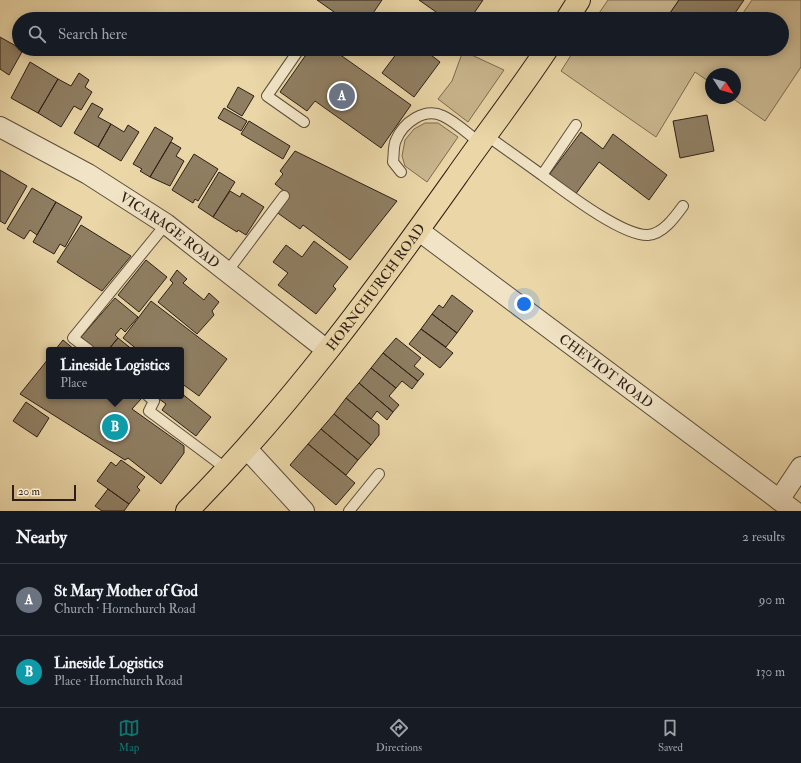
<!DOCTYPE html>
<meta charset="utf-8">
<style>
body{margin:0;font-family:"IM FELL Double Pica",serif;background:#242831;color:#f1f3f6}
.compass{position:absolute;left:705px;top:68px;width:36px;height:36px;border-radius:50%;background:#171b24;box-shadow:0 2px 10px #0003;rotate:126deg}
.scale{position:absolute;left:12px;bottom:10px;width:64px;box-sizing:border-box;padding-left:4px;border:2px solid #2d1f17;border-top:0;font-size:11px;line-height:14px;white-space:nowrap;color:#2d1f17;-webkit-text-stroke:3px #f1e4c6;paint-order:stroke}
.you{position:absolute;left:524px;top:304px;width:14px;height:14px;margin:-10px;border:3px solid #fff;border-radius:50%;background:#1a73e8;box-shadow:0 0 0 6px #1a73e833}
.badge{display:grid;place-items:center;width:26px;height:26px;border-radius:50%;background:#0f766e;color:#fff;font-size:13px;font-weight:700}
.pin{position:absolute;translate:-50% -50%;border:2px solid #fff;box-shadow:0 1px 4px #0006}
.popup{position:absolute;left:46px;top:347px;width:138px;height:52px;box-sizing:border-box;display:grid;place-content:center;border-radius:4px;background:#171b24;filter:drop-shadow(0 1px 3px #0005);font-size:13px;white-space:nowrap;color:#9ea1a6}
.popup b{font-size:15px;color:#f1f3f6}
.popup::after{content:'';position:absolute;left:50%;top:100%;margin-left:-8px;border:8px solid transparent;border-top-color:#171b24}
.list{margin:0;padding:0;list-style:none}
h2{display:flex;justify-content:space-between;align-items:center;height:52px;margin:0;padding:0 16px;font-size:17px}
h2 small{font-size:13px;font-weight:400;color:#9ea1a6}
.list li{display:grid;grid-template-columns:26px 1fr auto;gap:12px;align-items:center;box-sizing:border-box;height:72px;padding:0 16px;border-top:1px solid #363941}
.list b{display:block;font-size:15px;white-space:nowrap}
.list p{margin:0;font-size:13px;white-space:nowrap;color:#9ea1a6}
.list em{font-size:13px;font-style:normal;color:#9ea1a6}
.icon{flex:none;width:22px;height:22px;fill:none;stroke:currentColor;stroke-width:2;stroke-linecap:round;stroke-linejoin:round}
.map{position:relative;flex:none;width:801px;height:511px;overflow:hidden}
.search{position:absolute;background:#171b24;box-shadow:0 2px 10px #0003;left:12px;right:12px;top:12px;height:44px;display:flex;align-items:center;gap:10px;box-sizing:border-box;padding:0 14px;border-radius:22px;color:#9ea1a6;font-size:15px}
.sheet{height:196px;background:#171b24}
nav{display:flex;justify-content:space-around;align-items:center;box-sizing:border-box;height:56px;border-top:1px solid #363941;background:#171b24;font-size:11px;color:#9ea1a6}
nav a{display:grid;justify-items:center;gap:2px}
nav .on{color:#0f766e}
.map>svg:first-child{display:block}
.green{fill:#cab78f;stroke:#7c6b53}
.building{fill:#8f7e62;stroke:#2d1f17}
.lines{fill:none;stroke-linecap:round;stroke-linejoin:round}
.lane-casing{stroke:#5c4d3b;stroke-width:12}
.street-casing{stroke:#5c4d3b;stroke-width:22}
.primary-casing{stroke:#2d1f17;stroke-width:24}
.lane{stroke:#f1e4c6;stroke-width:10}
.street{stroke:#f1e4c6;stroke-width:20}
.primary{stroke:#ead6a7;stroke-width:22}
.labels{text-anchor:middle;stroke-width:4;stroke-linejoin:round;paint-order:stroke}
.street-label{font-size:14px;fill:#2d1f17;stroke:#f1e4c6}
</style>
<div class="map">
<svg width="801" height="511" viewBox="0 0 801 511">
<rect width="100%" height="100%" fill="#ead6a7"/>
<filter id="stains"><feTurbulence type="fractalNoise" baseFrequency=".005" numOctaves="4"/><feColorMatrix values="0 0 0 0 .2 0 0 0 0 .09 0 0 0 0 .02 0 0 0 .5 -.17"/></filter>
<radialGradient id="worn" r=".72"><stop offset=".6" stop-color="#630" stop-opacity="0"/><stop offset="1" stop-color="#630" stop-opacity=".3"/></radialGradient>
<path class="green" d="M608,0h71l-9,13 9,6h-84z
M752,0h49v67l-36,54 -33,-23h3v-24h-24v9l-16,-11 -39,65 -95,-66 14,-22h207v-30h-43z
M463,51l41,19 -36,52 -30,-23 14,-18z
M425,123h13l20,14 -31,45 -22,-16 -3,-10 3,-16 9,-11z"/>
<path class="building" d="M317,0h65l-13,19h-25z
M419,0h64l-13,19h-24z
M679,0h65l-13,19h-52l-9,-6z
M0,37l23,13 -14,25 -9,-6z
M310,49h22l79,56 -30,43 -66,-47 -8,10 -27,-19z
M400,49h23l17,13 -26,35 -32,-24z
M30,62l28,17 -20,34 -27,-15z
M79,73l10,7 -4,7 7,5 -11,18 -7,-4 -13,21 -23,-14 20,-34 13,7z
M238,87l16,9 -12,20 -15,-9z
M92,103l11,6 -5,8 13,7 -13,23 -24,-14z
M224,108l23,13 -6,10 -23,-13z
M707,115l7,36 -34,7 -7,-37z
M249,121l41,25 -7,13 -42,-25z
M111,124l13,8 4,-7 11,7 -18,29 -23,-14z
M155,127l18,11 -23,39 -10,-6 2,-2 -9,-5z
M581,132l22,17 10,-15 54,41 -18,25 -50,-38 -24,33 -26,-20z
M171,142l10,6 -5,8 8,5 -14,25 -20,-9z
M295,151l102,50 -47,59 -47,-35 -3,4 -25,-18 13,-17 -13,-10 8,-10 -3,-3z
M194,154l24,15 -20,32 -3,-2 -2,4 -21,-13z
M0,170l27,16 -22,38 -5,-3z
M219,172l16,10 -22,35 -15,-10z
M32,188l24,14 -19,33 -7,-5 -6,9 -17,-10z
M230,191l10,6 2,-4 22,14 -18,28 -8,-5 -1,2 -24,-15z
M56,202l26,15 -17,30 -5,-3 -6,10 -21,-12z
M81,225l50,31 -29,35 -45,-29z
M314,241l34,26 -15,19 3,3 -20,25 -38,-29 10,-12 -15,-11 13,-17 16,12z
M146,260l21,17 -28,35 -21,-17z
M177,270l10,9 -4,4 21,17 5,-7 10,9 -7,9 2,4 -17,19 -39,-32 15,-19 -3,-3z
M452,295l21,16 -16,22 -25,-19 7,-9 4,3z
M115,298l23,19 -13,15 -4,-4 -6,7 3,3 -10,12h-11l-16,-13z
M151,301l76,58 -28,37 -18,-13v-33h-43l-15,-12z
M432,314l25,19 -11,14 -25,-18z
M421,329l32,24 -13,15 -31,-24z
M118,338l15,12h-25z
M396,338l25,20 -7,8 10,8 -6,7 -35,-28z
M63,340l12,10h-20z
M383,353l35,28 -6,8 -10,-8 -6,7 -25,-20z
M49,358v38h89l3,3 -9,10 52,37v7l-23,31 -33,-26 -3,2 -105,-66z
M371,368l25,20 -7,8 10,9 -6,7 -34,-29z
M359,383l34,29 -6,8 -10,-9 -6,8 -25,-21z
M181,393l30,24 -15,19 -34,-26 4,-6 -11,-8h26z
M346,398l33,27v10l-8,10 -37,-31z
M26,402l23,16 -12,19 -24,-16z
M334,414l37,31 -13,15 -37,-31z
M321,429l37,31 -12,15 -38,-31z
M308,444l47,39 -19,22 -46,-40z
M121,460l24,17 -8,10 3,3 -11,14 -32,-23 14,-19 5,4z
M108,489l21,15 -5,7h-22l-7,-5z"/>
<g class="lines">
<defs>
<path id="lane" d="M298,51l-31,45 37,26
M486,135l56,40 34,-50
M401,172l-8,-10c1,-7 0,-16 3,-22 7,-17 28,-33 47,-24 13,6 25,18 37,27
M542,175c22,16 80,61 106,60 15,-1 27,-18 35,-29
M227,272l57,-76
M89,350l-16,-12 93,-114
M148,396l6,5 -5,10 79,59
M349,511l30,-37"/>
<g id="street">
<path id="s1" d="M0,127l88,47 78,50 162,127"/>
<path id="s2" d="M418,230l376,281"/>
<path d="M247,449l57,62"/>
<path d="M779,500l22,-33"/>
</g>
<g id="primary">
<path d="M567,19l12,-19"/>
<path id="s3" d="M187,511c101,-102 186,-217 269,-334 30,-43 62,-84 91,-128"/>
</g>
</defs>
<use href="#lane" class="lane-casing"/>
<use href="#street" class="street-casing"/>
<use href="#primary" class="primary-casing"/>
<use href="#lane" class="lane"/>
<use href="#street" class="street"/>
<use href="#primary" class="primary"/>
</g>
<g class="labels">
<g class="street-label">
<text dy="5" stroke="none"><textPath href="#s1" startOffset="199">VICARAGE ROAD</textPath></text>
<text dy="5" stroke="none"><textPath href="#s3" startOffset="293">HORNCHURCH ROAD</textPath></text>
<text dy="5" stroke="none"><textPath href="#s2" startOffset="235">CHEVIOT ROAD</textPath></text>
</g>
</g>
<rect width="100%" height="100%" filter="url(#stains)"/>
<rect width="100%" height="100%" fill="url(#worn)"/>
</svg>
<svg class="compass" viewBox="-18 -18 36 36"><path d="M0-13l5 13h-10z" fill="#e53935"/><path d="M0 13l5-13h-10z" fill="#9ea1a6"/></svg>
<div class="scale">20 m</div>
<div class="you"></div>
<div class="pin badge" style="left:342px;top:96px;background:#6b7280">A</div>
<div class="pin badge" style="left:115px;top:427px;background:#0f9aa8">B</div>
<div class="popup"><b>Lineside Logistics</b>Place</div>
<div class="search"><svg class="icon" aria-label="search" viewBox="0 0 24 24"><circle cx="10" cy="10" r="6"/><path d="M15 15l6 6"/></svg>Search here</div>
</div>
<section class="sheet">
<h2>Nearby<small>2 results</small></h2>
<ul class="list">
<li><span class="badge" style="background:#6b7280">A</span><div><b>St Mary Mother of God</b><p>Church · Hornchurch Road</p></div><em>90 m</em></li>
<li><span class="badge" style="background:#0f9aa8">B</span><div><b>Lineside Logistics</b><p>Place · Hornchurch Road</p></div><em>130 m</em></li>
</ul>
</section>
<nav>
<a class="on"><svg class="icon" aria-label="map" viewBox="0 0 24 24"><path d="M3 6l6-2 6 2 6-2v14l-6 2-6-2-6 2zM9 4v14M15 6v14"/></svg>Map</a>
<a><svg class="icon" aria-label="directions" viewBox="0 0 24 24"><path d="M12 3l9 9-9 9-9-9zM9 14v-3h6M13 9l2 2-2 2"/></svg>Directions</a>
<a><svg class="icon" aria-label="saved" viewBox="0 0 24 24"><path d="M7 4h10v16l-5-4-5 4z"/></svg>Saved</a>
</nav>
